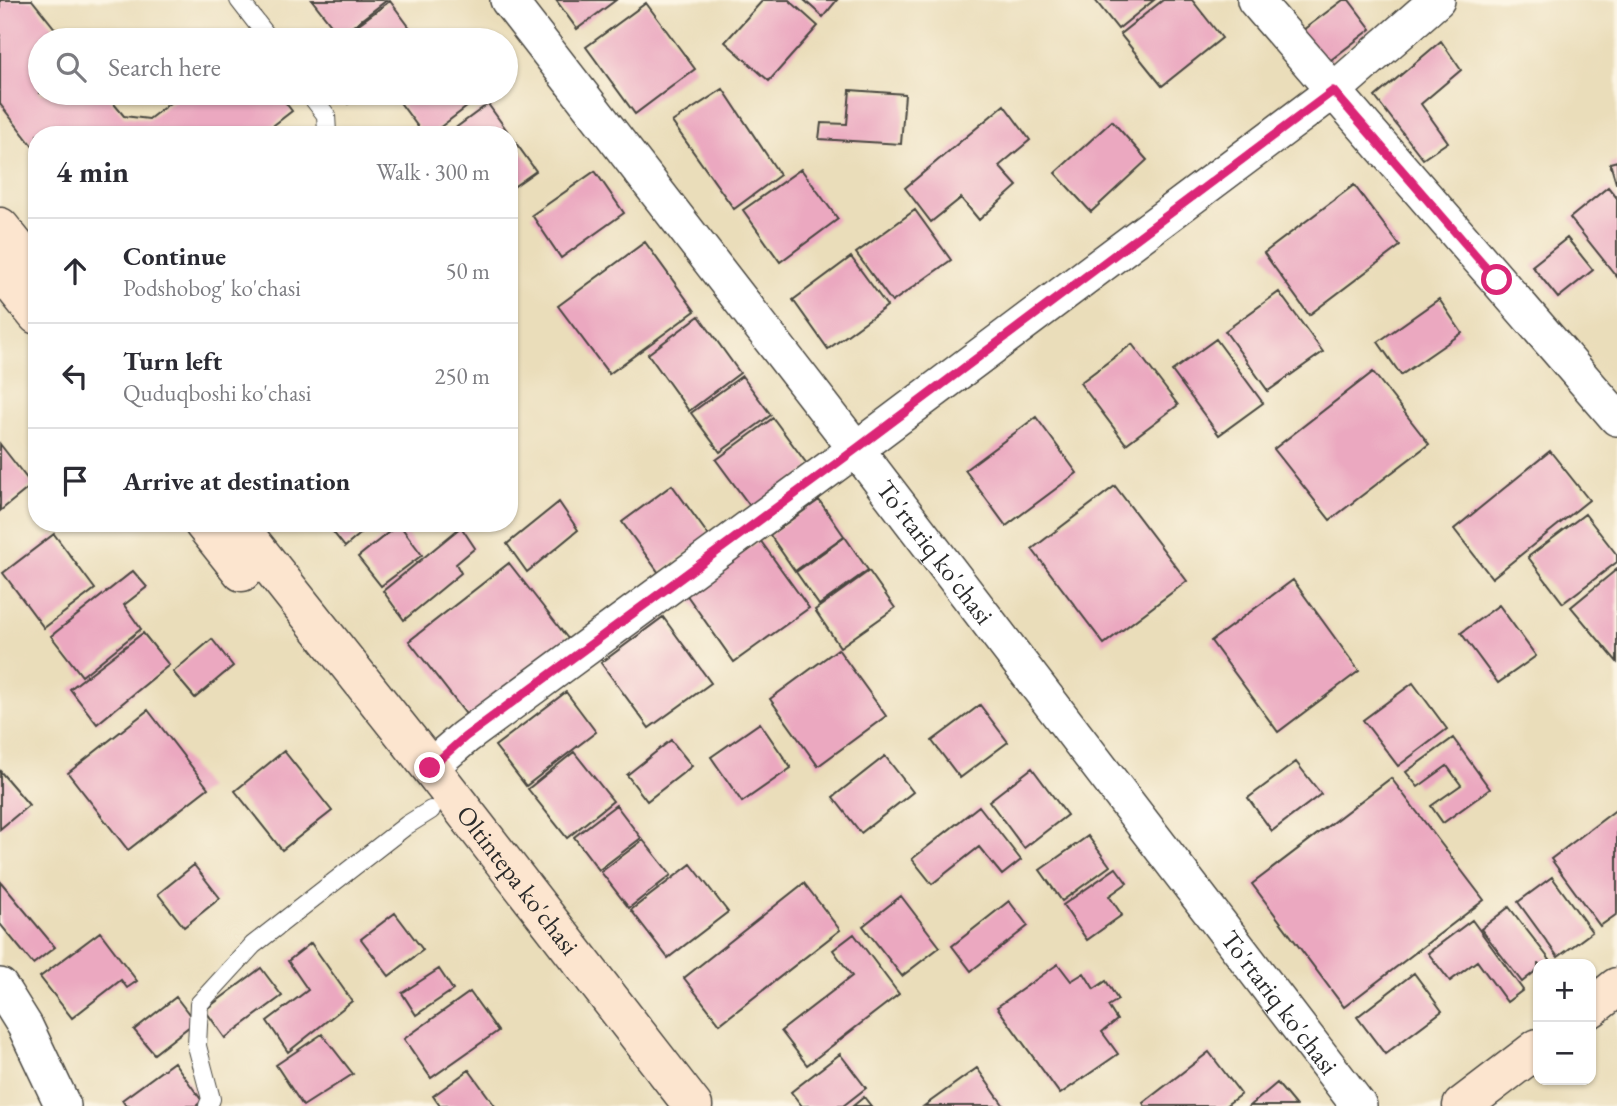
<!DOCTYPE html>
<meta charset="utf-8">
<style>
body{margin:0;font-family:"EB Garamond",serif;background:#f7f7f7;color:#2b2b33}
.controls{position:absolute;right:21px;bottom:21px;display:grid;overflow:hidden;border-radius:14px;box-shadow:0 2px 5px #0004}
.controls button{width:63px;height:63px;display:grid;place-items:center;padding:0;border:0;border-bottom:2px solid #e1e1e2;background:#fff;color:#2b2b33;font:35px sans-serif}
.stop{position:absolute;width:21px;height:21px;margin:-16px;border:5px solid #db2777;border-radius:50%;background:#fff}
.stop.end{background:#db2777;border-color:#fff;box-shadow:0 2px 7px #0008}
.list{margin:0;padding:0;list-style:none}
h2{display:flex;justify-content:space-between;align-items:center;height:91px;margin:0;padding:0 28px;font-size:30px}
h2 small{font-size:23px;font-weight:400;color:#7c7c81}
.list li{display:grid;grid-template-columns:46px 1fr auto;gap:21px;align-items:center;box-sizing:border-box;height:105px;padding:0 28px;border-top:2px solid #e1e1e2}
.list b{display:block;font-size:26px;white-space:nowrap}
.list p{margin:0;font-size:23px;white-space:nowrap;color:#7c7c81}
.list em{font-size:23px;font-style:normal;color:#7c7c81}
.icon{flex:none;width:38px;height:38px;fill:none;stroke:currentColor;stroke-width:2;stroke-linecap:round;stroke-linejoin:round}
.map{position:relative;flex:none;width:1617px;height:1106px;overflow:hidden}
.search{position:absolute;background:#fff;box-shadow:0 2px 5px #0004;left:28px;top:28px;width:490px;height:77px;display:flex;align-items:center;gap:18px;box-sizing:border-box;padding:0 24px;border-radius:38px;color:#7c7c81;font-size:26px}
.panel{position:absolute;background:#fff;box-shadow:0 2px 5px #0004;left:28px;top:126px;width:490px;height:406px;border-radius:28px}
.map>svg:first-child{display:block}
.building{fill:#eba8c0}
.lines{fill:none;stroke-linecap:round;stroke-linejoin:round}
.lane-casing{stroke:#484640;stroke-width:20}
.street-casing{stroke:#484640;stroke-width:38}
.secondary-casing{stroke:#484640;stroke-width:41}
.lane{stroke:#fff;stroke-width:18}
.street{stroke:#fff;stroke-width:35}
.secondary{stroke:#fce5cf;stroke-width:38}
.route{stroke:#db2777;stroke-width:9}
.labels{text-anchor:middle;stroke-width:6;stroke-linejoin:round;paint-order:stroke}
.street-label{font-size:26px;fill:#2b2b2b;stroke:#fcf5e5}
</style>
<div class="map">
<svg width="1617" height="1106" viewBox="0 0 1617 1106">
<rect width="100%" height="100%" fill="#fcf5e5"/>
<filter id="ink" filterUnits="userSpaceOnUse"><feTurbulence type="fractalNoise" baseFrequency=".0143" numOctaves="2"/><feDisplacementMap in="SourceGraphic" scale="14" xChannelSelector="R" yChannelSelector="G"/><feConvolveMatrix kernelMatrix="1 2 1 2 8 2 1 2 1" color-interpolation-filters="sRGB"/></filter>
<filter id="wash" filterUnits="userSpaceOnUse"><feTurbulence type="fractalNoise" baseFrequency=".00686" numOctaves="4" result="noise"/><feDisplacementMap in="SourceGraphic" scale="28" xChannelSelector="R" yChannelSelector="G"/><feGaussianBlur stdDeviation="1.57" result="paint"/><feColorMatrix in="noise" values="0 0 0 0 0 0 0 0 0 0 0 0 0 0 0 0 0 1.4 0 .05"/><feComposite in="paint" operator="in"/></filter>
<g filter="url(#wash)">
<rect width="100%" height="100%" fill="#eaddba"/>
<g id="blocks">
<path class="building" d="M0,0h32l32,40h-24v53h65l19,23 25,3 34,-26h95l14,18 -31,24h-224v17l-37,-48z
M312,0h75l-47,36z
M556,0h60l-39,29z
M763,0h26l29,26 -49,55 -44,-39z
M804,0h33l-14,17z
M1095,0h59l-36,29z
M1163,0h29l30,38 -60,48 -42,-52z
M1343,0h6l22,29 -48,37 -24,-33z
M390,1l29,39h-82z
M646,3l49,66 -60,45 -49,-67z
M1441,41l20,29 -40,34 27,38 -25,17 -48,-62z
M723,89l57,86 -46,34 -62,-87z
M850,90l55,4 -4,50 -82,-5 2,-16 26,1z
M339,93h24l-15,11z
M393,93h65l10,13 -38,29h-6z
M488,104l48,67 -27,19v-55h-63z
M1004,105l26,35 -31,26 18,20 -38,34 -18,-22 -30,24 -26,-34z
M1112,121l35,39 -56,52 -36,-39z
M1617,161v22h-1l-6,-20z
M801,169l37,50 -58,43 -37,-52z
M595,171l29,42 -63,45 -29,-43z
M1354,185l46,61 -91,69 -45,-62z
M1608,187l9,11v79l-47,-59z
M915,210l36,50 -59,42 -36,-49z
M1567,238l26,32 -35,28 -26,-32z
M645,242l50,69 -86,63 -51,-68z
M851,257l36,49 -59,43 -35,-49z
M1279,292l44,60 -55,39 -43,-60z
M1439,299l23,34 -61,42 -23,-33z
M699,316l41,57 -51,38 -41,-57z
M1216,339l47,64 -44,32 -47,-64z
M1132,344l46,61 -52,39 -46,-61z
M1373,372l56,72 -99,76 -56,-71z
M742,376l29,39 -51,37 -29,-39z
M1036,417l41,56 -71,53 -41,-56z
M773,418l37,50 -57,42 -37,-50z
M0,444l32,41 -32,26z
M1550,451l39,49 -97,78 -38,-49z
M672,485l37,51 -50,37 -37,-51z
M1115,486l72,95 -83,63 -72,-95z
M819,500l25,36 -49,35 -25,-36z
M559,502l19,28 -51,42 -20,-28z
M1585,514l32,41v7l-54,41 -35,-46z
M326,523h47l-28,24z
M399,524l23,31 -41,31 -23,-29z
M461,527l14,21 -19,16 5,9 -57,47 -21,-29z
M54,534l41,55 -51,39 -41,-55z
M845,537l23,33 -49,35 -23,-33z
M760,540l49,68 -75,54 -48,-68z
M509,563l60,77 -100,78 -60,-77z
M1617,569v93l-46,-55z
M133,571l14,16 -23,18 17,24 -59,47 -31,-40z
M869,571l26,37 -55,39 -25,-37z
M1293,580l66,91 -81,61 -67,-91z
M1499,605l37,51 -38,27 -37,-50z
M663,617l48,66 -62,45 -48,-65z
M143,633l26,32 -72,59 -27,-35z
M212,639l21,27 -38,32 -22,-26z
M838,649l48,67 -68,50 -48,-67z
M1413,683l34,46 -49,37 -35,-46z
M566,692l30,40 -70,54 -31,-40z
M980,705l28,37 -48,36 -28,-37z
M148,710l60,78 -80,62 -60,-77z
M760,723l31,45 -49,34 -31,-45z
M1453,738l37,51 -47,34 -12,-17 30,-21 -14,-19 -29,21 -12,-15z
M671,740l21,26 -45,35 -20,-26z
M284,751l48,60 -50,39 -47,-59z
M574,752l39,49 -46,37 -39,-49z
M885,756l28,36 -52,41 -28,-36z
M1296,762l25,32 -49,37 -24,-33z
M1032,768l35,47 -43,33 -35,-47z
M0,771l29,34 -29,24z
M1391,778l93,122 -140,107 -92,-123z
M616,805l25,33 -42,32 -25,-33z
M979,806l42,54 -19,15 -23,-28 -47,37 -20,-25z
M1617,809v105l-17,12 -49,-67z
M1088,836l22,30 -48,35 -22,-31z
M643,840l28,35 -42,33 -28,-36z
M691,864l37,48 -60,46 -37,-48z
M194,865l26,33 -36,29 -26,-33z
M1116,868l11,15 -18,13 13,19 -35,25 -24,-35z
M1552,877l40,55 -34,25 -40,-55z
M0,881l55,66 -22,17 -33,-40z
M804,883l36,47 -120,94 -36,-46z
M901,896l39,51 -38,29 -39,-50z
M1009,901l19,25 -57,45 -19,-25z
M1509,907l41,53 -5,4h-7v5l-16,13 -41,-53z
M395,913l28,37 -34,26 -28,-37z
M1472,920l51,70 -16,12 -30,-41 -27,20 -22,-28z
M100,932l37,49 -10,7 -6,-8 -49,38 -32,-41z
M854,934l45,60 -92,71 -26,-34 71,-55 -19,-26z
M311,943l41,58 -64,51 -21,-31 41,-31 -20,-29z
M1058,964l13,17 13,-8 10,16 12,-8 12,19 -10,6 9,14 -15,12 16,22 -58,40 -63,-87z
M261,968l21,28 -57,42 -20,-28z
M439,969l14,21 -37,25 -14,-22z
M1414,973l28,38 -57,43 -28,-37z
M470,992l28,39 -67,47 -27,-39z
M176,997l19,25 -41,32 -20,-24z
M322,1034l31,40 -50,32 -27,-41z
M1209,1052l32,42 -16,12h-80l-2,-3z
M840,1054l26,34 -23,18h-41l-11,-14z
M174,1062l28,39 -6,5h-70l-4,-6z
M977,1068l27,38h-80z
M469,1070l26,36h-55l-7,-10z
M1277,1083l19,23h-46z
M864,1097l7,9h-18z"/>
</g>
</g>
<g filter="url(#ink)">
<use href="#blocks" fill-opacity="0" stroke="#484640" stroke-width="2"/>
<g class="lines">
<defs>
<path id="lane" d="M239,0l31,40
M309,93l17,22 1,18 -2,2
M208,1106l3,-7 -14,-53 2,-42 54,-59 154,-120 24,-15"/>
<g id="street">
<path id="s1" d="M508,0l348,449 503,657"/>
<path d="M1255,0l362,418"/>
<path d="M430,767l35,-30 391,-288 477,-358 104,-91"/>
<path d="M0,986l25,40 38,80"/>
</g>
<g id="secondary">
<path d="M0,227l37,46"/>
<path d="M0,269l37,46"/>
<path d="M203,523l39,49"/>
<path id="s2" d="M236,523l194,244 263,339"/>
<path d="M1591,1008l26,-21"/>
<path d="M1462,1106l76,-58"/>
</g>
</defs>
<use href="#lane" class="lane-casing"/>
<use href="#street" class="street-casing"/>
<use href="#secondary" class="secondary-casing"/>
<use href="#lane" class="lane"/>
<use href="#street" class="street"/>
<use href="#secondary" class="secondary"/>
</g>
</g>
<g class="lines" filter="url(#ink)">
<path class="route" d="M430,768l35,-31 391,-288 477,-358 164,189"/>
</g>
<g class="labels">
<g class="street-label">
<text dy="9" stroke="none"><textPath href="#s1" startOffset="698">To'rtariq ko'chasi</textPath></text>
<text dy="9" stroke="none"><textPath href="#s2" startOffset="455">Oltintepa ko'chasi</textPath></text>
<text dy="9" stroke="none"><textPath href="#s1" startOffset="1265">To'rtariq ko'chasi</textPath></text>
</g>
</g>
</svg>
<div class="controls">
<button>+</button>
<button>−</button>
</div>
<div class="stop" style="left:1497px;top:280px"></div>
<div class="stop end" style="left:430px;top:768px"></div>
<div class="search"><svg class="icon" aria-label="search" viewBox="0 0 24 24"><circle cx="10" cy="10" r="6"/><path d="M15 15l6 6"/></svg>Search here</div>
<section class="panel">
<h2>4 min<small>Walk · 300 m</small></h2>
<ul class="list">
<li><svg class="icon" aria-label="ahead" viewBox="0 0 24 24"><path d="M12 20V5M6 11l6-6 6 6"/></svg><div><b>Continue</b><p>Podshobog' ko'chasi</p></div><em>50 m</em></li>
<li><svg class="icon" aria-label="left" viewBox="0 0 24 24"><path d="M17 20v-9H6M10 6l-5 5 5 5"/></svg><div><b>Turn left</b><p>Quduqboshi ko'chasi</p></div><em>250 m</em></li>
<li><svg class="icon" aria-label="arrive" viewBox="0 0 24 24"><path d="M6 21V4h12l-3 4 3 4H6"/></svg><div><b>Arrive at destination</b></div></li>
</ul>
</section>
</div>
